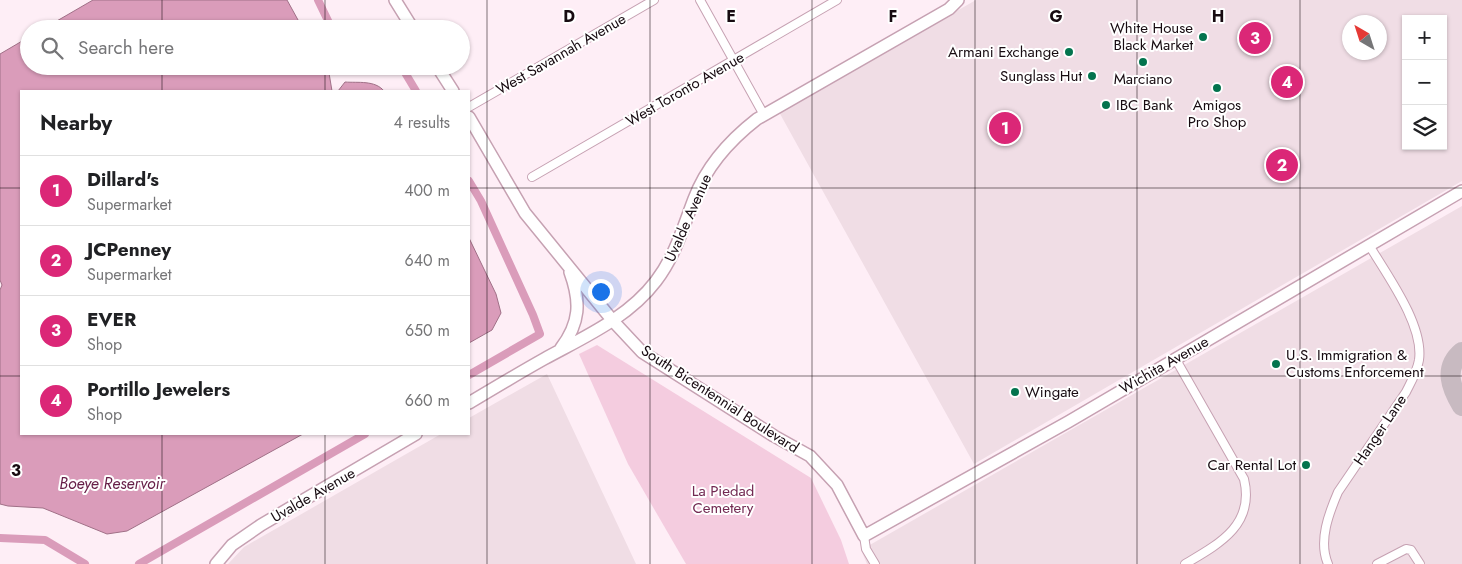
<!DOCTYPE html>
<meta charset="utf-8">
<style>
body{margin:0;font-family:Jost,sans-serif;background:#f2f2f2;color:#202124}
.controls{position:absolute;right:15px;top:15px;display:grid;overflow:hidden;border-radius:0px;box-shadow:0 1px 4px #0004}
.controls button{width:45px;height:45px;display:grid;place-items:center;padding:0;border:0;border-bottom:1px solid #e0e0e0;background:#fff;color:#202124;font:25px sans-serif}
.compass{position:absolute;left:1342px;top:15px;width:45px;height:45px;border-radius:50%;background:#fff;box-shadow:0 1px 4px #0004;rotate:321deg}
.you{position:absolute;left:600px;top:291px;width:18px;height:18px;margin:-12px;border:4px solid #fff;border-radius:50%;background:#1a73e8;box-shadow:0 0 0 8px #1a73e833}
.badge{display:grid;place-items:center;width:32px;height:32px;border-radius:50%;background:#db2777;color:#fff;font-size:16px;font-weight:700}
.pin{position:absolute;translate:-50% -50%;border:2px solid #fff;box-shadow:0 1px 5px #0006}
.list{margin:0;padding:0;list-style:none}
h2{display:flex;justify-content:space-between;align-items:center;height:65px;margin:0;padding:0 20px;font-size:21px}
h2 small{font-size:16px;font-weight:400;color:#757577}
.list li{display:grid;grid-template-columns:32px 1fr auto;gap:15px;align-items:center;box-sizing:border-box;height:70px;padding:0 20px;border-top:1px solid #e0e0e0}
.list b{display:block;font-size:19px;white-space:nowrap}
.list p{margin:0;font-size:16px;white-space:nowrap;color:#757577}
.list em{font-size:16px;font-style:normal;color:#757577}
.icon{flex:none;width:28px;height:28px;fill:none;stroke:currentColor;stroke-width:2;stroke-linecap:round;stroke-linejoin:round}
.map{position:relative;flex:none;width:1462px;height:564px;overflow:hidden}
.search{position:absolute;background:#fff;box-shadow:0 1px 4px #0004;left:20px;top:20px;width:450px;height:55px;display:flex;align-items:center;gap:12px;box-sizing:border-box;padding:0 18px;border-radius:28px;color:#757577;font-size:19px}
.panel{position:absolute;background:#fff;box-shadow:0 1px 4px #0004;left:20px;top:90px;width:450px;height:345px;border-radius:0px}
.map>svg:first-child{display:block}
.built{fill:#f0dde5;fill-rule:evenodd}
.green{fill:#f4ccdf}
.water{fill:#da9cba;stroke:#a07087}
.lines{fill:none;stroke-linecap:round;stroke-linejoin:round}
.canal{stroke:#da9cba;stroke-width:8}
.taxiway{stroke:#c8bac1;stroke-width:20}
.street-casing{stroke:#c6a1b2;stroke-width:10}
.secondary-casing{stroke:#c6a1b2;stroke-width:14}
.street{stroke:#fff;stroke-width:8}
.secondary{stroke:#fff;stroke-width:11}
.grid{fill:none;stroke:#170b11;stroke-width:1;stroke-opacity:0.55}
.poi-dot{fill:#03744e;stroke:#fff;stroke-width:2}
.labels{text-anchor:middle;stroke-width:4;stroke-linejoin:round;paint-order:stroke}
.poi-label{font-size:15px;fill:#170b11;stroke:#fff;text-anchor:end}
.street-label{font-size:15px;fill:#170b11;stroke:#fff}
.park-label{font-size:15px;fill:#722952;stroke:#fff}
.water-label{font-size:16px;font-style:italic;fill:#661e47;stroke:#fff}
.grid-label{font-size:16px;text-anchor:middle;font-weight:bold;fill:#170b11;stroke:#fff;stroke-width:4;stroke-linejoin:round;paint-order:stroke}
</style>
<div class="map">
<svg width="1462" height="564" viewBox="0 0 1462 564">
<rect width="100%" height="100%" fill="#feeef6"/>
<path class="built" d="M976,0h486v181l-488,283 -195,-352zM1406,19h37v127h-37zM1350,22h30v30h-30z
M1462,206v358h-595l-6,-14z
M547,374l89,190h-408l16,-17 197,-113h28v-16z"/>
<path class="green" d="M597,345l214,133 30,62 8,24h-163l-58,-100 -49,-110z"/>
<path class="water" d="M93,0h194l16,29h-260z
M29,37v29h296l4,7 3,18h5h-316v343h282l-176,97 -20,3 -64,-26 -35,-2 -8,-2v-214l2,-5 -2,-5v-226z
M345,82c13,1 30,-2 39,9h-46z
M469,238l27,56 5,19 -9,17 -23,13z"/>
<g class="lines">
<path class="canal" d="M318,0l14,29
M401,66l15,25
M469,181l12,20 52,114 7,19 -71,41
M0,538l45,2 40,24
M139,564l226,-130"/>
<path class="taxiway" d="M1462,352c-19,16 -11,36 0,54"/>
<defs>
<path id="street" d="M700,0l64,115
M469,107l185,-107
M532,177l305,-177
M1175,358l69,121c11,46 -25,65 -59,85
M864,536l2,13 9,15
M1328,564c-10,-23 1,-51 10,-72l68,-100c5,-10 11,-20 13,-32 5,-35 -32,-85 -50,-115
M1377,564l29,-15 5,1 9,14"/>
<path id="secondary" d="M395,0l18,29
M437,66l16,25
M469,117l56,96 88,108 29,31 132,84 36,20 27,29 27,51 204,-114 394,-231
M561,348c19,-25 20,-46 9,-76
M469,403c25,-15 50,-30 75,-44 40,-22 84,-41 112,-78 19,-25 27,-53 38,-82 12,-32 36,-59 63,-80l192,-110 9,-9
M216,564l16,-19 29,-20 155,-91"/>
</defs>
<use href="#street" class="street-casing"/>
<use href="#secondary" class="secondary-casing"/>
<use href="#street" class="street"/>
<use href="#secondary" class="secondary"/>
</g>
<path class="grid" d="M162,0v29M325,0v29M487,0v564M650,0v564M812,0v564M975,0v564M1137,0v564M1300,0v564M162,66v25M325,66v25M0,188h21M469,188h993M0,376h21M469,376h993M162,434v130M325,434v130"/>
<g class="poi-dot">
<circle cx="1203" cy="37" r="5"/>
<circle cx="1069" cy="52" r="5"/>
<circle cx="1143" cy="62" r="5"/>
<circle cx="1092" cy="76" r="5"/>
<circle cx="1217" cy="88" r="5"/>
<circle cx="1106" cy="105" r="5"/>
<circle cx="1276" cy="364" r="5"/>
<circle cx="1015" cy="392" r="5"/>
<circle cx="1306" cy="465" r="5"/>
</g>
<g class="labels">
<g class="poi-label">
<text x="1193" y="33">White House<tspan x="1193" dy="17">Black Market</tspan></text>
<text x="1059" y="57">Armani Exchange</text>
<text x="1082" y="81">Sunglass Hut</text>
<text x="1143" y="84" text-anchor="middle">Marciano</text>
<text x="1116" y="110" text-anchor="start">IBC Bank</text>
<text x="1217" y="110" text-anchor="middle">Amigos<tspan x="1217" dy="17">Pro Shop</tspan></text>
<text x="1286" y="360" text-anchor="start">U.S. Immigration &amp;<tspan x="1286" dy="17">Customs Enforcement</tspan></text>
<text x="1025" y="397" text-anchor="start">Wingate</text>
<text x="1296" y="470">Car Rental Lot</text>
</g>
<g class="street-label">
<text transform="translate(561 54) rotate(-30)" y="5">West Savannah Avenue</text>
<text transform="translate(685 89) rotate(-30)" y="5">West Toronto Avenue</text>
<text transform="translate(688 218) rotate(-66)" y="5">Uvalde Avenue</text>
<text transform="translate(1164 365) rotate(-30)" y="5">Wichita Avenue</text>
<text transform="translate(720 399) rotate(33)" y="5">South Bicentennial Boulevard</text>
<text transform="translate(1380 430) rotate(-56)" y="5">Hanger Lane</text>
<text transform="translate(313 495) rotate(-30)" y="5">Uvalde Avenue</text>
</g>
<g class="park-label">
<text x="723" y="496">La Piedad<tspan x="723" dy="17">Cemetery</tspan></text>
</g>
<g class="water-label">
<text x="112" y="489">Boeye Reservoir</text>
</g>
</g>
<g class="grid-label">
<text x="569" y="22">D</text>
<text x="731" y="22">E</text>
<text x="893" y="22">F</text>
<text x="1056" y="22">G</text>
<text x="1218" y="22">H</text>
<text x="16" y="476">3</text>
</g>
</svg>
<div class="controls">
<button>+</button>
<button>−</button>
<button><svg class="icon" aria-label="layers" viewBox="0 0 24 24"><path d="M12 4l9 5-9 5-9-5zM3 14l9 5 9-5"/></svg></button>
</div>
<svg class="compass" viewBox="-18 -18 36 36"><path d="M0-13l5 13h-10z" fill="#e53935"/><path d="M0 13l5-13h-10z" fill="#757577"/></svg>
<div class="you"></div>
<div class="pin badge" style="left:1005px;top:128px">1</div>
<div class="pin badge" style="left:1282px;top:165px">2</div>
<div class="pin badge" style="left:1255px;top:38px">3</div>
<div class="pin badge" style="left:1287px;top:82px">4</div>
<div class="search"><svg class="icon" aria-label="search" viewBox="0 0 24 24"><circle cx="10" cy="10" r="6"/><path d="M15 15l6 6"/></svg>Search here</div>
<section class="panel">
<h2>Nearby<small>4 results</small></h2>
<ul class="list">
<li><span class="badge">1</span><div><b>Dillard's</b><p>Supermarket</p></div><em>400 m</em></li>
<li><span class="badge">2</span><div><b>JCPenney</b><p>Supermarket</p></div><em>640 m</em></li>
<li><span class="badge">3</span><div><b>EVER</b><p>Shop</p></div><em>650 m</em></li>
<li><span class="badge">4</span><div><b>Portillo Jewelers</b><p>Shop</p></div><em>660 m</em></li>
</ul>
</section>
</div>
